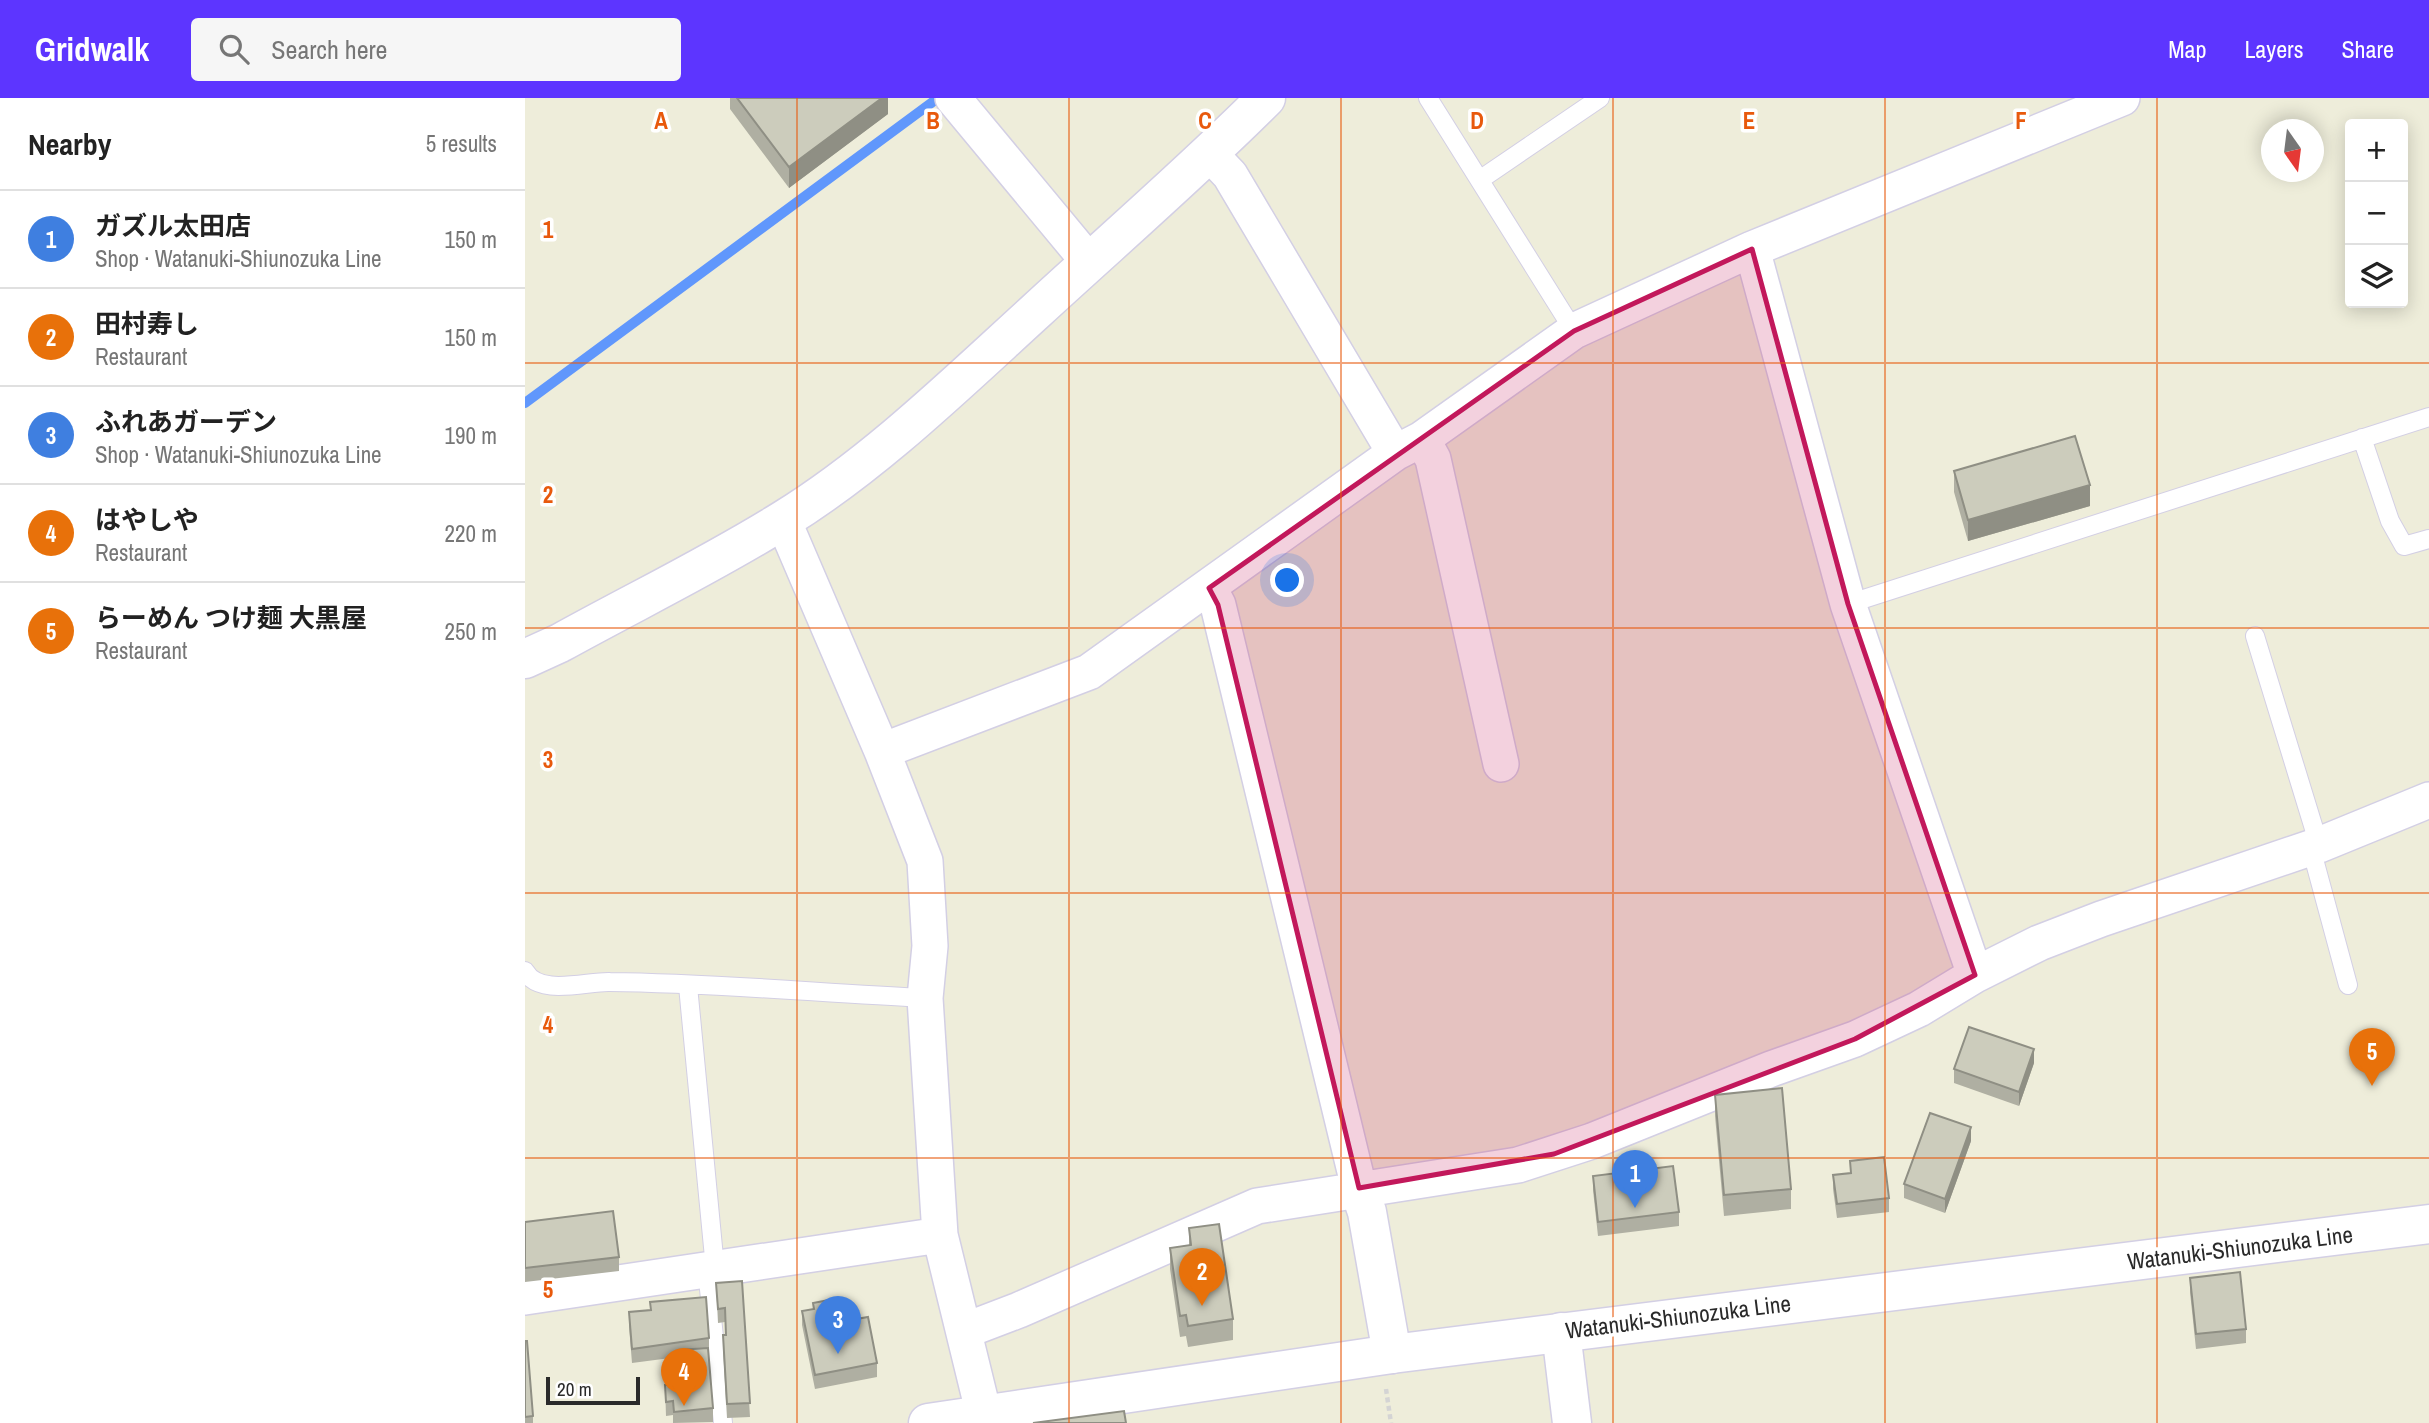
<!DOCTYPE html>
<meta charset="utf-8">
<style>
body{margin:0;font-family:"Archivo Narrow","Noto Sans JP",sans-serif;background:#f6f6f6;color:#222}
.controls{position:absolute;right:21px;top:21px;display:grid;overflow:hidden;border-radius:7px;box-shadow:0 4px 18px #0003}
.controls button{width:63px;height:63px;display:grid;place-items:center;padding:0;border:0;border-bottom:2px solid #e0e0e0;background:#fff;color:#222;font:35px sans-serif}
.compass{position:absolute;left:1736px;top:21px;width:63px;height:63px;border-radius:50%;background:#fff;box-shadow:0 4px 18px #0003;rotate:166deg}
.scale{position:absolute;left:21px;bottom:18px;width:94px;box-sizing:border-box;padding-left:7px;border:4px solid #2a2a2a;border-top:0;font-size:19px;line-height:24px;white-space:nowrap;color:#2a2a2a;-webkit-text-stroke:5px #fff;paint-order:stroke}
.you{position:absolute;left:763px;top:483px;width:24px;height:24px;margin:-18px;border:5px solid #fff;border-radius:50%;background:#1a73e8;box-shadow:0 0 0 10px #1a73e833}
.badge{display:grid;place-items:center;width:46px;height:46px;border-radius:50%;background:#5d35ff;color:#fff;font-size:23px;font-weight:700}
.pin{position:absolute;translate:-50% -58px;filter:drop-shadow(0 2px 4px #0008)}
.pin::after{content:'';position:absolute;top:37px;width:24px;height:21px;background:inherit;clip-path:polygon(0 0,100% 0,50% 100%)}
.list{margin:0;padding:0;list-style:none}
h2{display:flex;justify-content:space-between;align-items:center;height:91px;margin:0;padding:0 28px;font-size:30px}
h2 small{font-size:23px;font-weight:400;color:#767676}
.list li{display:grid;grid-template-columns:46px 1fr auto;gap:21px;align-items:center;box-sizing:border-box;height:98px;padding:0 28px;border-top:2px solid #e0e0e0}
.list b{display:block;font-size:26px;white-space:nowrap}
.list p{margin:0;font-size:23px;white-space:nowrap;color:#767676}
.list em{font-size:23px;font-style:normal;color:#767676}
.icon{flex:none;width:38px;height:38px;fill:none;stroke:currentColor;stroke-width:2;stroke-linecap:round;stroke-linejoin:round}
.map{position:relative;flex:none;width:1904px;height:1325px;overflow:hidden}
header{display:flex;align-items:center;gap:42px;box-sizing:border-box;height:98px;padding:0 35px;background:#5d35ff;color:#fff}
header strong{font-size:33px}
nav{display:flex;gap:38px;margin-inline-start:auto;font-size:24px}
.search{width:490px;height:63px;background:#f6f6f6;display:flex;align-items:center;gap:18px;box-sizing:border-box;padding:0 24px;border-radius:7px;color:#767676;font-size:26px}
main{display:flex}
aside{flex:1;background:#fff}
.map>svg:first-child{display:block}
.lines{fill:none;stroke-linecap:round;stroke-linejoin:round}
.stream{stroke:#6097fc;stroke-width:10}
.service-casing{stroke:#d3cfe4;stroke-width:20}
.minor-casing{stroke:#d3cfe4;stroke-width:38}
.tertiary-casing{stroke:#d3cfe4;stroke-width:41}
.secondary-casing{stroke:#d3cfe4;stroke-width:41}
.path{stroke:#d4d4d4;stroke-width:4.5;stroke-dasharray:5 3.5;stroke-linecap:butt}
.service{stroke:#fff;stroke-width:18}
.minor{stroke:#fff;stroke-width:35}
.tertiary{stroke:#fff;stroke-width:38}
.secondary{stroke:#fff;stroke-width:38}
.wall{fill:#afafa2}
.shaded-wall{fill:#8f8f84}
.building{fill:#ccccbc;stroke:#8f8f84;stroke-width:2}
.marked{fill:#c2185b;fill-opacity:0.2;stroke:#c2185b;stroke-width:5;stroke-linejoin:round}
.grid{fill:none;stroke:#e8590c;stroke-width:2;stroke-opacity:0.55}
.labels{text-anchor:middle;stroke-width:7;stroke-linejoin:round;paint-order:stroke}
.street-label{font-size:23px;fill:#2a2a2a;stroke:#fff}
.grid-label{font-size:23px;text-anchor:middle;font-weight:bold;fill:#e8590c;stroke:#fff;stroke-width:7;stroke-linejoin:round;paint-order:stroke}
</style>
<header>
<strong>Gridwalk</strong>
<div class="search"><svg class="icon" aria-label="search" viewBox="0 0 24 24"><circle cx="10" cy="10" r="6"/><path d="M15 15l6 6"/></svg>Search here</div>
<nav><a>Map</a><a>Layers</a><a>Share</a></nav>
</header>
<main>
<aside>
<h2>Nearby<small>5 results</small></h2>
<ul class="list">
<li><span class="badge" style="background:#3f7fe0">1</span><div><b>ガズル太田店</b><p>Shop · Watanuki-Shiunozuka Line</p></div><em>150 m</em></li>
<li><span class="badge" style="background:#e8710a">2</span><div><b>田村寿し</b><p>Restaurant</p></div><em>150 m</em></li>
<li><span class="badge" style="background:#3f7fe0">3</span><div><b>ふれあガーデン</b><p>Shop · Watanuki-Shiunozuka Line</p></div><em>190 m</em></li>
<li><span class="badge" style="background:#e8710a">4</span><div><b>はやしや</b><p>Restaurant</p></div><em>220 m</em></li>
<li><span class="badge" style="background:#e8710a">5</span><div><b>らーめん つけ麺 大黒屋</b><p>Restaurant</p></div><em>250 m</em></li>
</ul>
</aside>
<div class="map">
<svg width="1904" height="1325" viewBox="0 0 1904 1325">
<rect width="100%" height="100%" fill="#eeedda"/>
<g class="lines">
<path class="stream" d="M0,305l413,-305"/>
<defs>
<path id="service" d="M903,0l146,233
M956,81l119,-81
M1837,340l28,83 14,25 25,-7
M1323,506l581,-187
M1730,538l64,209
M1786,750l37,137
M0,873c14,26 62,10 85,11 105,1 210,11 315,16
M163,888l27,282
M182,1172l16,153"/>
<path id="minor" d="M428,0l136,164
M685,56l20,21 165,278
M1227,151l96,355 127,371
M897,341l11,20 68,305
M258,422l99,231 43,110 5,85 -5,52 15,237 46,188
M684,490l9,17 141,583
M357,653l207,-79 306,-219 27,-14 152,-108 178,-82 370,-151
M0,1199l415,-62
M439,1233l55,-21 238,-104 261,-41 74,-24 179,-72 84,-30 64,-30 56,-34 64,-32 62,-24 218,-74 110,-45"/>
<path id="tertiary" d="M0,561l35,-16c74,-41 151,-78 223,-123 91,-56 174,-137 253,-209 77,-71 156,-139 230,-213
M834,1090l8,24 25,142
M1036,1234l11,91"/>
<path id="secondary" d="M403,1325l464,-69 1037,-130"/>
</defs>
<use href="#service" class="service-casing"/>
<use href="#minor" class="minor-casing"/>
<use href="#tertiary" class="tertiary-casing"/>
<use href="#secondary" class="secondary-casing"/>
<path class="path" d="M861,1291l5,34"/>
<use href="#service" class="service"/>
<use href="#minor" class="minor"/>
<use href="#tertiary" class="tertiary"/>
<use href="#secondary" class="secondary"/>
</g>
<path class="wall" d="M205,0h158v16l-99,74 -59,-79z
M1429,373l136,35 -122,35 -14,-49z
M1509,965l-15,43 -65,-23v-14z
M1190,997l76,94v20l-67,7 -9,-100z
M1446,1043l-26,72 -41,-15v-14z
M1325,1063l39,37v14l-52,6 -4,-29v-14l17,-1z
M1068,1078l86,36v14l-81,10 -5,-46z
M0,1124l94,35v14l-94,11z
M664,1130l44,91v21l-45,7 -2,-11 -6,1 -10,-68v-21l19,-2z
M1665,1180l56,51v14l-50,6 -6,-57z
M217,1183l8,136 -23,1 -4,-69v-14h2v-13l-7,1 -2,-40z
M125,1204l59,36v14h-1l5,56v14l-40,1v-8l-7,1 -1,-31 8,-1v-18l5,-1v-8l-46,6 -3,-37v-14l21,-2z
M288,1205l64,60v14l-62,12 -13,-64v-14l11,-2z
M0,1243l8,75v7h-8z"/>
<path class="shaded-wall" d="M357,0h6v16l-99,74v-21z
M1565,387v21l-122,35v-21z
M1509,951v14l-15,43v-14z
M1446,1029v14l-26,72v-14z"/>
<path class="building" d="M212,0h145l-93,69z
M1550,338l15,49 -122,35 -14,-49z
M1444,929l65,22 -15,43 -65,-23z
M1257,990l9,101 -67,6 -9,-100z
M1405,1015l41,14 -26,72 -41,-15z
M1359,1059l5,41 -52,6 -4,-29 18,-2 -1,-12z
M1148,1068l6,46 -81,10 -5,-46z
M88,1113l6,46 -94,11v-46z
M694,1126l14,95 -45,7 -2,-11 -6,1 -10,-68 21,-3 -2,-17z
M1715,1174l6,57 -50,5 -6,-56z
M217,1183l8,122 -23,1 -4,-69h3l-1,-27 -7,1 -2,-26z
M181,1199l3,41 -77,11 -3,-37 22,-2 -1,-8z
M304,1202l5,23 34,-6 9,46 -62,12 -13,-64 12,-2 -1,-6z
M0,1243h2l6,75 -8,1z
M183,1250l5,60 -39,4 -1,-11 -7,1 -1,-17 9,-1 -1,-18 7,-1 -2,-15z
M599,1313l2,12h-93z"/>
<path class="marked" d="M1227,151l96,355 127,371 -120,64 -301,115 -195,34 -141,-583 -9,-17 365,-257z"/>
<path class="grid" d="M272,0v1325M544,0v1325M816,0v1325M1088,0v1325M1360,0v1325M1632,0v1325M0,265h1904M0,530h1904M0,795h1904M0,1060h1904"/>
<g class="labels">
<g class="street-label">
<text transform="translate(1715 1150) rotate(-7)" y="8">Watanuki-Shiunozuka Line</text>
<text transform="translate(1153 1219) rotate(-7)" y="8">Watanuki-Shiunozuka Line</text>
</g>
</g>
<g class="grid-label">
<text x="136" y="31">A</text>
<text x="408" y="31">B</text>
<text x="680" y="31">C</text>
<text x="952" y="31">D</text>
<text x="1224" y="31">E</text>
<text x="1496" y="31">F</text>
<text x="23" y="140">1</text>
<text x="23" y="405">2</text>
<text x="23" y="670">3</text>
<text x="23" y="935">4</text>
<text x="23" y="1200">5</text>
</g>
</svg>
<div class="controls">
<button>+</button>
<button>−</button>
<button><svg class="icon" aria-label="layers" viewBox="0 0 24 24"><path d="M12 4l9 5-9 5-9-5zM3 14l9 5 9-5"/></svg></button>
</div>
<svg class="compass" viewBox="-18 -18 36 36"><path d="M0-13l5 13h-10z" fill="#e53935"/><path d="M0 13l5-13h-10z" fill="#767676"/></svg>
<div class="scale">20 m</div>
<div class="you"></div>
<div class="pin badge" style="left:1110px;top:1110px;background:#3f7fe0">1</div>
<div class="pin badge" style="left:677px;top:1208px;background:#e8710a">2</div>
<div class="pin badge" style="left:313px;top:1256px;background:#3f7fe0">3</div>
<div class="pin badge" style="left:159px;top:1308px;background:#e8710a">4</div>
<div class="pin badge" style="left:1847px;top:988px;background:#e8710a">5</div>
</div>
</main>
